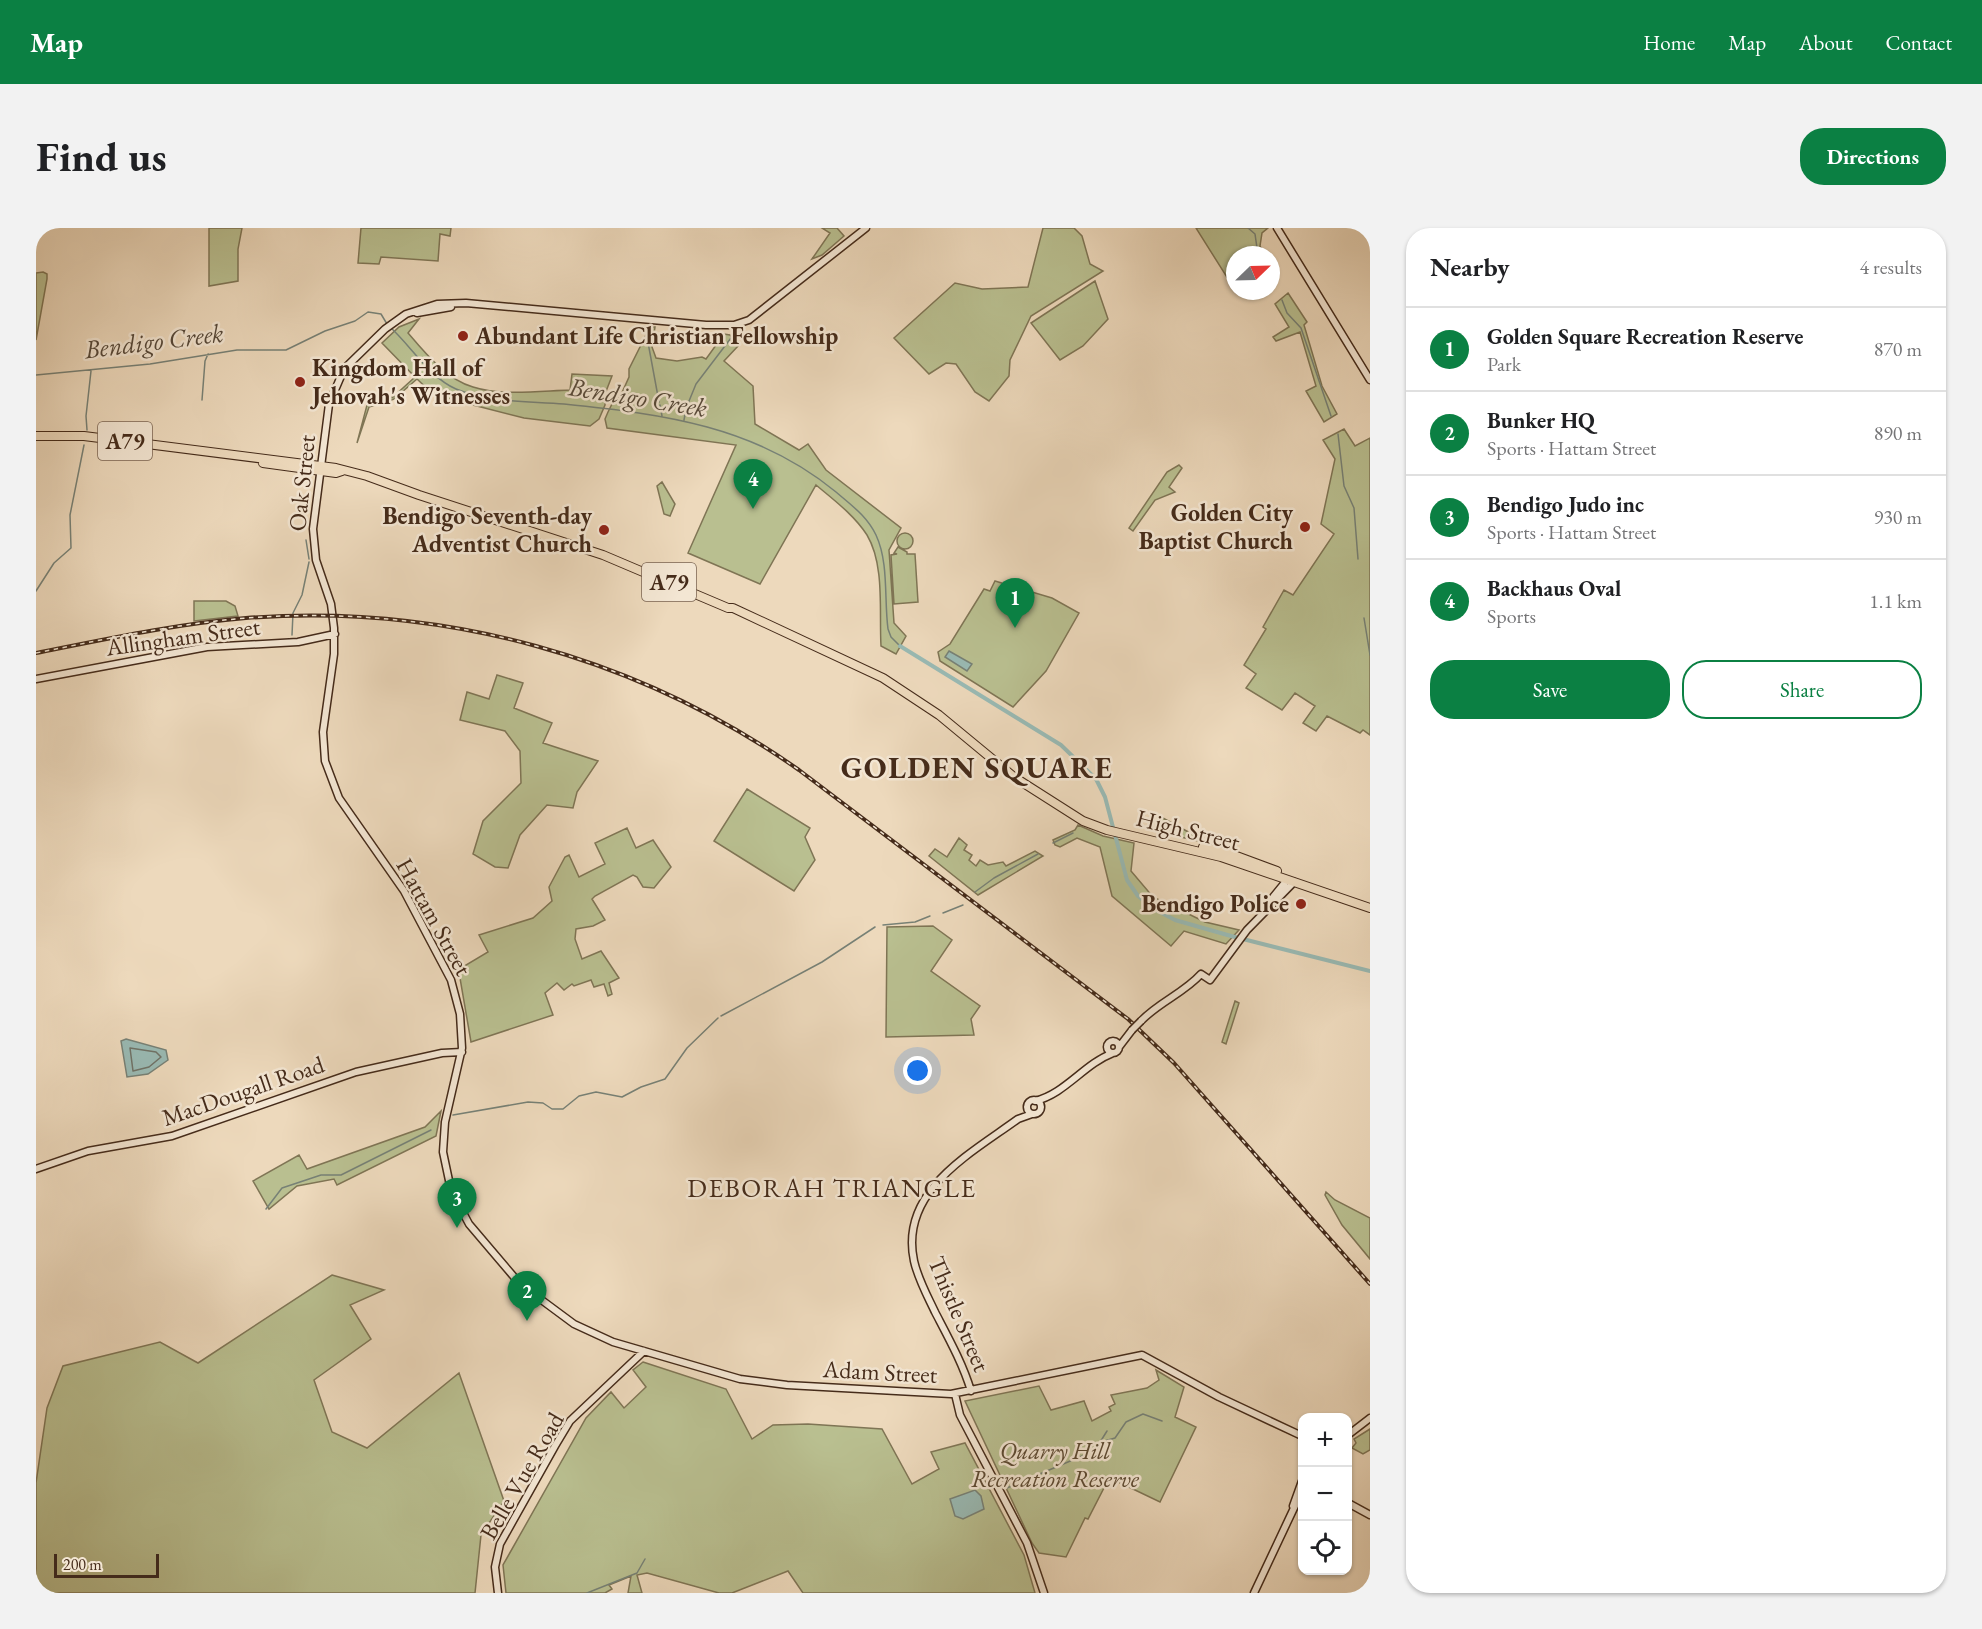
<!DOCTYPE html>
<meta charset="utf-8">
<style>
body{margin:0;font-family:"EB Garamond",serif;background:#f2f2f2;color:#202124}
.controls{position:absolute;right:18px;bottom:18px;display:grid;overflow:hidden;border-radius:12px;box-shadow:0 2px 4px #0004}
.controls button{width:54px;height:54px;display:grid;place-items:center;padding:0;border:0;border-bottom:2px solid #e0e0e0;background:#fff;color:#202124;font:30px sans-serif}
.compass{position:absolute;left:1190px;top:18px;width:54px;height:54px;border-radius:50%;background:#fff;box-shadow:0 2px 4px #0004;rotate:67deg}
.scale{position:absolute;left:18px;bottom:15px;width:105px;box-sizing:border-box;padding-left:6px;border:3px solid #452b1a;border-top:0;font-size:16px;line-height:21px;white-space:nowrap;color:#452b1a;-webkit-text-stroke:4px #f3e6d3;paint-order:stroke}
.you{position:absolute;left:882px;top:843px;width:21px;height:21px;margin:-15px;border:4px solid #fff;border-radius:50%;background:#1a73e8;box-shadow:0 0 0 9px #1a73e833}
.badge{display:grid;place-items:center;width:39px;height:39px;border-radius:50%;background:#0b8043;color:#fff;font-size:20px;font-weight:700}
.pin{position:absolute;translate:-50% -50px;filter:drop-shadow(0 2px 3px #0008)}
.pin::after{content:'';position:absolute;top:32px;width:21px;height:18px;background:inherit;clip-path:polygon(0 0,100% 0,50% 100%)}
.list{margin:0;padding:0;list-style:none}
h2{display:flex;justify-content:space-between;align-items:center;height:78px;margin:0;padding:0 24px;font-size:26px}
h2 small{font-size:20px;font-weight:400;color:#757577}
.list li{display:grid;grid-template-columns:39px 1fr auto;gap:18px;align-items:center;box-sizing:border-box;height:84px;padding:0 24px;border-top:2px solid #e0e0e0}
.list b{display:block;font-size:22px;white-space:nowrap}
.list p{margin:0;font-size:20px;white-space:nowrap;color:#757577}
.list em{font-size:20px;font-style:normal;color:#757577}
.actions{display:flex;gap:12px;padding:18px 24px}
.actions a{flex:1;padding:14px 0;border:2px solid #0b8043;border-radius:24px;text-align:center;font-size:21px;color:#0b8043}
.actions .main{background:#0b8043;color:#fff}
.icon{flex:none;width:33px;height:33px;fill:none;stroke:currentColor;stroke-width:2;stroke-linecap:round;stroke-linejoin:round}
.map{position:relative;flex:none;width:1334px;height:1365px;overflow:hidden;border-radius:24px}
header{display:flex;align-items:center;gap:36px;box-sizing:border-box;height:84px;padding:0 30px;background:#0b8043;color:#fff}
header strong{font-size:28px}
nav{display:flex;gap:33px;margin-inline-start:auto;font-size:21px}
.intro{display:flex;align-items:center;justify-content:space-between;box-sizing:border-box;height:144px;padding:0 36px}
h1{margin:0;font-size:42px}
.button{padding:15px 27px;border-radius:24px;background:#0b8043;color:#fff;font-size:21px;font-weight:700}
main{display:flex;gap:36px;padding:0 36px}
aside{flex:1;background:#fff;border-radius:24px;box-shadow:0 2px 4px #0004}
.map>svg:first-child{display:block}
.green{fill:#b9bf90;stroke:#7f7555;stroke-width:1.5}
.water{fill:#99bab4;stroke:#778176;stroke-width:1.5}
.lines{fill:none;stroke-linecap:round;stroke-linejoin:round}
.shore{stroke:#6f7267;stroke-width:1.5}
.stream{stroke:#778176;stroke-width:1.5}
.canal{stroke:#99bab4;stroke-width:4}
.secondary-casing{stroke:#452b1a;stroke-width:9}
.highway-casing{stroke:#452b1a;stroke-width:10}
.secondary{stroke:#f3e6d3;stroke-width:6}
.highway{stroke:#edd9bc;stroke-width:8}
.rail-casing{stroke:#452b1a;stroke-width:4}
.rail{stroke:#f3e6d3;stroke-width:1.5;stroke-dasharray:4.5;stroke-linecap:butt}
.secondary-bridge-casing{stroke:#452b1a;stroke-width:9;stroke-linecap:butt}
.secondary-bridge{stroke:#f3e6d3;stroke-width:6}
.poi-dot{fill:#8f2418;stroke:#f3e6d3;stroke-width:2}
.labels{text-anchor:middle;stroke-width:5;stroke-linejoin:round;paint-order:stroke}
.shield{fill:#f3e6d3;stroke:#796352;stroke-width:1.5}
.shield-label{font-size:22px;font-weight:bold;fill:#452b1a}
.poi-label{font-size:24px;font-weight:bold;fill:#452b1a;stroke:#f3e6d3;text-anchor:end}
.street-label{font-size:24px;fill:#452b1a;stroke:#f3e6d3}
.park-label{font-size:24px;font-style:italic;fill:#5c4932;stroke:#f3e6d3}
.water-label{font-size:26px;font-style:italic;fill:#564839;stroke:#f3e6d3}
.neighbourhood-label{font-size:26px;letter-spacing:1.5px;fill:#452b1a;stroke:#f3e6d3}
.district-label{font-size:30px;font-weight:bold;letter-spacing:1.5px;fill:#452b1a;stroke:#f3e6d3}
</style>
<header>
<strong>Map</strong>
<nav><a>Home</a><a>Map</a><a>About</a><a>Contact</a></nav>
</header>
<div class="intro"><h1>Find us</h1><a class="button">Directions</a></div>
<main>
<div class="map">
<svg width="1334" height="1365" viewBox="0 0 1334 1365">
<rect width="100%" height="100%" fill="#edd9bc"/>
<filter id="stains"><feTurbulence type="fractalNoise" baseFrequency=".00333" numOctaves="4"/><feColorMatrix values="0 0 0 0 .2 0 0 0 0 .09 0 0 0 0 .02 0 0 0 .5 -.17"/></filter>
<radialGradient id="worn" r=".72"><stop offset=".6" stop-color="#630" stop-opacity="0"/><stop offset="1" stop-color="#630" stop-opacity=".3"/></radialGradient>
<path class="green" d="M173,0h33l-4,21v32l-29,5z
M325,0h90l-1,8 -10,-2 -2,27 -57,-4 -2,7 -21,-1z
M786,0h15l7,8 -22,19 -10,4 18,-26z
M1007,0h31l8,8 8,28 13,7 -72,45 -21,44 -1,16 -20,25 -14,-9 -19,-28 -10,-1 -17,11 -35,-36 61,-55 27,6 46,-2z
M1160,0h72l-6,5 -2,13 5,9h-30v35z
M7,44l4,2v5l-11,61v-67z
M1059,53l13,38 -25,27 -23,14 -29,-37z
M1252,65l19,29 -3,3 18,61 15,28 -13,8 -18,-31 10,-5 -16,-54 -24,9 -3,-4 16,-10 -14,-23z
M383,91l-11,14c17,20 39,47 65,54 28,9 67,4 97,3l2,-16 40,2 -7,18v11l-6,14 -9,7 -66,-8 -90,-23 -17,-16 -23,20 -25,8 -12,36 10,-38 26,-8 22,-20 -33,-34 17,-16z
M614,99h5l-3,20 4,11 21,3 25,-4 4,2 18,-25 6,1 9,10 -15,16 29,25 2,38 44,26 9,-6 18,26 75,58 -12,22 5,73 12,13 -10,18 -15,-8c-2,-34 4,-81 -14,-111 -13,-20 -33,-35 -51,-50l-56,99 -72,-31 48,-108 -129,-17 -2,-9 3,-7 5,-10 7,-5 9,-20v-8z
M1308,201l11,17 15,-8v297l-7,-5 -3,3 -33,-17 -11,15 -13,-8 12,-17 -20,-13 -13,17 -36,-22 10,-14 -12,-9 22,-36 -3,-2 21,-37 9,5 41,-61 -13,-10 14,-65 -12,-19z
M1143,237l3,3 -13,19 6,5 -20,8 -22,31 -4,-3 38,-56z
M626,254l13,22 -5,12 -6,-2 -7,-28z
M861 313a8 8 0 1 1 16 0a8 8 0 1 1-16 0Z
M862,319l9,5v2h8l3,48 -24,2 -3,-49 6,-1 -3,-1z
M959,353l57,17 27,15 -33,58 -33,36 -73,-46 -2,-9 12,-8 34,-55 6,2z
M158,373h32l9,5 3,10 -44,5z
M461,447l26,8 -9,25 38,15 -9,20 55,18 -21,31 -4,16 -26,-3 -27,30 -12,33 -13,-1 -22,-13 10,-33 38,-38 -1,-32 -15,-20 -45,-11 7,-28 22,7z
M711,561l63,39 -5,9 10,23 -21,31 -80,-50z
M1125,589l42,23v2l-45,-10z
M1042,597l25,11 31,7 -3,28 22,26 52,25 34,8 -13,14 -42,-13 -13,15 -59,-50 -12,-49 -23,-9 -17,9 -5,-2 -2,-5 22,-10z
M591,600l9,20 17,-8 18,27 -17,21 -11,-1 -6,-10 -4,-2 -38,21 -3,3 13,21 -12,6 -17,3 -1,10 7,20 19,-8 18,27 -10,5 3,11 -4,2 -4,-12 -10,3 -3,-7 -17,6 -2,-2 -8,6 -7,-7 -12,10 8,22 -82,27 -11,-64 -4,-7 32,-19 -9,-17 54,-17 19,-17 -3,-14 16,-30 4,-2 10,22 26,-13 -10,-21z
M923,610l8,7 -3,5 8,5 -3,5 7,6 4,-6 8,5 15,-3 3,4 29,-15 8,5 -65,39 -49,-39 6,-7 12,8z
M897,698l19,14 -21,31 49,35 -9,13 3,16 -88,2 1,-110z
M1199,773l4,2 -13,41 -4,-2z
M405,883l-5,25 -99,49 -3,-6 -37,7 -28,23 -16,-28 46,-26 8,14 118,-42z
M1290,964l9,8 35,18v41l-28,-34 -17,-30z
M296,1047l52,15 -34,15 21,34 -57,41 18,52 35,16 92,-75 45,128 -23,34 -6,58h-439v-110l11,-75 16,-42 97,-24 38,21z
M607,1134l83,27 26,50 21,-14 35,-1 74,5 30,55 27,-15 -8,-17 34,-9 59,112 11,38h-232l-15,-22 -56,22h-13l-72,-20 -10,2 5,18h-14l3,-17 -22,9 3,4 -7,4h-99l-3,-28 83,-147 25,-26 13,16 22,-21 -13,-17z
M1120,1142l28,17 -9,30 21,10 -36,75 -48,-23 -7,7 -17,33 -3,-1 -19,39 -27,-4 -7,-10 -67,-142 74,-15 12,24 33,-9 8,20 19,-10 -2,-4 6,-3 -4,-9 36,-7 12,-8z
M1334,1201v21l-7,4 -11,-6 4,-5 -2,-4z"/>
<path class="water" d="M913,423l23,13 -5,7 -22,-14z
M90,811l40,11 2,10 -20,14 -21,3 -6,-36z
M939,1262l6,6 3,13 -21,10 -8,-3 -5,-17z"/>
<g class="lines">
<path class="shore" d="M94,820l26,4 5,5 -12,10 -16,4z"/>
<path class="stream" d="M1212,0l7,6 3,21
M1235,53l1,2
M1246,72l5,13 14,15 30,88
M354,99c21,19 40,51 66,62 34,14 72,12 108,15 99,10 192,22 272,88 15,13 31,24 40,43 13,28 8,64 12,94l3,8 9,9
M611,109l12,65
M0,147l114,-11 87,-14h49l39,-19 30,-10 13,-9 13,2 6,10
M166,172l3,-39 3,-7
M624,177l2,11
M651,178l9,-22 35,-46
M648,192l2,-11
M51,202l-1,-14 5,-45
M1302,206l6,52 10,22 4,51
M270,312l3,19
M0,363l18,-28 17,-15 -1,-33 14,-70
M1328,390l6,37
M256,407l1,-22 9,-18 7,-33
M1017,615l20,-10
M939,664l19,-14 44,-24
M907,685l20,-8
M847,697l32,-3 15,-6
M685,788l101,-54 53,-35
M417,887l75,-13 15,1 9,6h11l16,-13 17,-4 26,5 19,-10 24,-8 22,-31 31,-30
M230,981l16,-21 39,-13h20l90,-45
M1065,1214l14,-4 11,-16 17,-8 19,7
M971,1260l75,-32 15,-9 10,-16
M551,1365l50,-20 8,-14"/>
<path class="canal" d="M864,418l161,99 35,34 9,18 22,83 11,16 16,13 21,11 56,16 139,35"/>
<defs>
<path id="secondary" d="M830,0l-117,92 -15,5h-28l-240,-22 -29,1 -31,10 -21,15 -41,40 -15,35 -16,125 3,31 15,44 3,24v26l-11,78 2,29 14,37 65,93 47,89 9,34 2,34 -17,74 -2,30 8,38 18,34 51,60 54,40 39,18 127,37 47,6 164,9 191,-39 77,42 83,39
M1241,0l93,152
M381,85l34,-6
M0,451l171,-32 91,-5 37,-8
M1229,679l22,-27
M1105,793c18,-19 43,-28 60,-47l9,6 37,-50 47,-48
M1071 819a6 6 0 1 1 12 0a6 6 0 1 1-12 0Z
M1083,819l13,-17
M991 879a7 7 0 1 1 14 0a7 7 0 1 1-14 0Z
M999,873c30,-7 49,-37 78,-48
M0,941l52,-18 84,-15 184,-64 86,-19 20,-1
M935,1163c-8,-27 -23,-54 -36,-79 -8,-17 -17,-33 -21,-51 -15,-70 56,-107 104,-142l14,-5
M919,1166l5,21 67,128 17,50
M1312,1207l22,-17
M1312,1275l22,12
M1257,1278l9,-25
M462,1365l-3,-26 5,-23 55,-98 15,-25 74,-70
M1218,1365l48,-102"/>
<path id="highway" d="M0,208h48l252,32 31,8 52,19 184,60 125,53h5l150,70 56,37 75,62 69,44 24,9 114,27 149,51
M227,235l73,10 6,-2
M1167,619l28,7 46,17"/>
</defs>
<use href="#secondary" class="secondary-casing"/>
<use href="#highway" class="highway-casing"/>
<use href="#secondary" class="secondary"/>
<use href="#highway" class="highway"/>
<defs>
<path id="rail" d="M0,425c70,-14 139,-29 210,-35 197,-15 392,39 553,152l329,249 46,44 196,221"/>
</defs>
<use href="#rail" class="rail-casing"/>
<use href="#rail" class="rail"/>
<defs>
<path id="secondary-bridge" d="M1096,802l9,-9"/>
</defs>
<use href="#secondary-bridge" class="secondary-bridge-casing"/>
<use href="#secondary-bridge" class="secondary-bridge"/>
</g>
<g class="poi-dot">
<circle cx="427" cy="108" r="6"/>
<circle cx="264" cy="154" r="6"/>
<circle cx="1269" cy="299" r="6"/>
<circle cx="568" cy="302" r="6"/>
<circle cx="1265" cy="676" r="6"/>
</g>
<g class="labels">
<g class="shield">
<rect x="62" y="194" width="54" height="38" rx="4.5"/>
<rect x="606" y="335" width="54" height="38" rx="4.5"/>
</g>
<g class="shield-label">
<text x="89" y="221">A79</text>
<text x="633" y="362">A79</text>
</g>
<g class="poi-label">
<text x="439" y="116" text-anchor="start">Abundant Life Christian Fellowship</text>
<text x="276" y="148" text-anchor="start">Kingdom Hall of<tspan x="276" dy="28">Jehovah's Witnesses</tspan></text>
<text x="1257" y="293">Golden City<tspan x="1257" dy="28">Baptist Church</tspan></text>
<text x="556" y="296">Bendigo Seventh-day<tspan x="556" dy="28">Adventist Church</tspan></text>
<text x="1253" y="684">Bendigo Police</text>
</g>
<g class="street-label">
<text transform="translate(266 255) rotate(-84)" y="8">Oak Street</text>
<text transform="translate(147 409) rotate(-8)" y="8">Allingham Street</text>
<text transform="translate(1152 602) rotate(14)" y="8">High Street</text>
<text transform="translate(398 689) rotate(61)" y="8">Hattam Street</text>
<text transform="translate(207 863) rotate(-19)" y="8">MacDougall Road</text>
<text transform="translate(923 1086) rotate(67)" y="8">Thistle Street</text>
<text transform="translate(844 1144) rotate(3)" y="8">Adam Street</text>
<text transform="translate(486 1248) rotate(-60)" y="8">Belle Vue Road</text>
</g>
<g class="park-label">
<text x="1019" y="1231">Quarry Hill<tspan x="1019" dy="28">Recreation Reserve</tspan></text>
</g>
<g class="water-label">
<text transform="translate(118 113) rotate(-7)" y="9">Bendigo Creek</text>
<text transform="translate(602 169) rotate(9)" y="9">Bendigo Creek</text>
</g>
<g class="neighbourhood-label">
<text x="796" y="969">DEBORAH TRIANGLE</text>
</g>
<g class="district-label">
<text x="941" y="550">GOLDEN SQUARE</text>
</g>
</g>
<rect width="100%" height="100%" filter="url(#stains)"/>
<rect width="100%" height="100%" fill="url(#worn)"/>
</svg>
<div class="controls">
<button>+</button>
<button>−</button>
<button><svg class="icon" aria-label="locate" viewBox="0 0 24 24"><circle cx="12" cy="12" r="6"/><path d="M12 2v4M12 18v4M2 12h4M18 12h4"/></svg></button>
</div>
<svg class="compass" viewBox="-18 -18 36 36"><path d="M0-13l5 13h-10z" fill="#e53935"/><path d="M0 13l5-13h-10z" fill="#757577"/></svg>
<div class="scale">200 m</div>
<div class="you"></div>
<div class="pin badge" style="left:979px;top:400px">1</div>
<div class="pin badge" style="left:491px;top:1093px">2</div>
<div class="pin badge" style="left:421px;top:1000px">3</div>
<div class="pin badge" style="left:717px;top:281px">4</div>
</div>
<aside>
<h2>Nearby<small>4 results</small></h2>
<ul class="list">
<li><span class="badge">1</span><div><b>Golden Square Recreation Reserve</b><p>Park</p></div><em>870 m</em></li>
<li><span class="badge">2</span><div><b>Bunker HQ</b><p>Sports · Hattam Street</p></div><em>890 m</em></li>
<li><span class="badge">3</span><div><b>Bendigo Judo inc</b><p>Sports · Hattam Street</p></div><em>930 m</em></li>
<li><span class="badge">4</span><div><b>Backhaus Oval</b><p>Sports</p></div><em>1.1 km</em></li>
</ul>
<div class="actions"><a class="main">Save</a><a>Share</a></div>
</aside>
</main>
